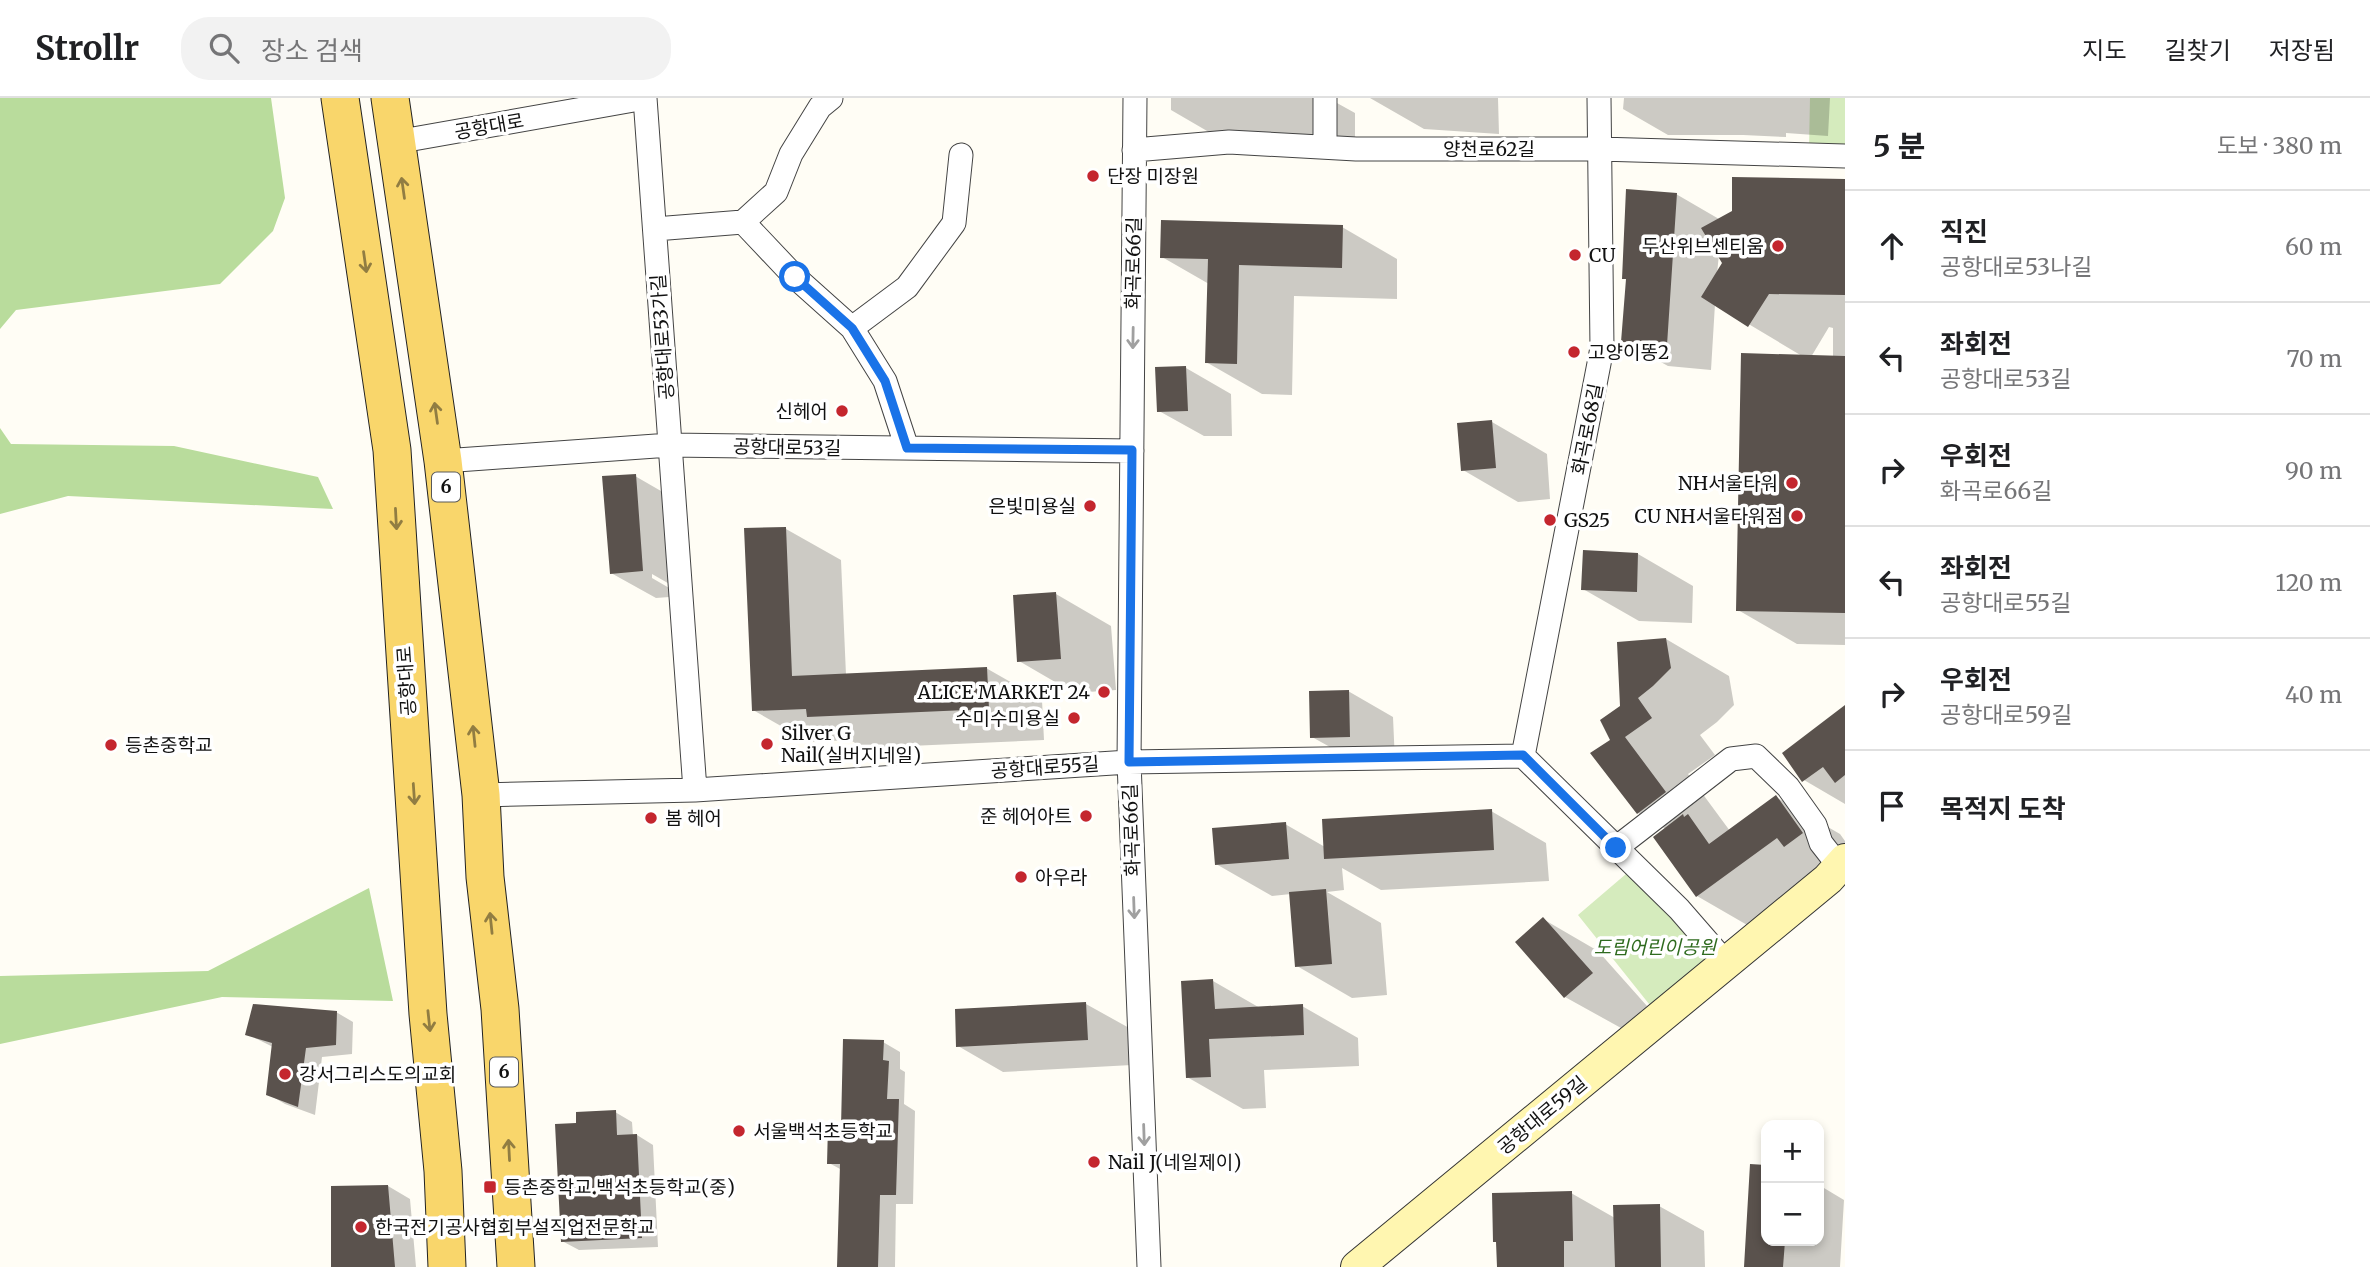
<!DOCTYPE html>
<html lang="ko">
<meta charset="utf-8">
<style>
body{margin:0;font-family:Merriweather,"Noto Sans KR",serif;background:#f2f2f2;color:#202124}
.controls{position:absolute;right:21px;bottom:21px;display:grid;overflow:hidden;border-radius:14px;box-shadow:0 4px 10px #0003}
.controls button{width:63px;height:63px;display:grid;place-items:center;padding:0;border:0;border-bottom:2px solid #e0e0e0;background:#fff;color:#202124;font:35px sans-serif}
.stop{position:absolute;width:21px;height:21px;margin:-16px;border:5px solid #1a73e8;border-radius:50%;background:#fff}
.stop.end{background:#1a73e8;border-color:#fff;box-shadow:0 2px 7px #0008}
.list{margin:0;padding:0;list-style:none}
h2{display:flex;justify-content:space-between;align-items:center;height:91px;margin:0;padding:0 28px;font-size:30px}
h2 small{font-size:23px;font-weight:400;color:#757577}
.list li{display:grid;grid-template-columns:46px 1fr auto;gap:21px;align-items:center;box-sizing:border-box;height:112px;padding:0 28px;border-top:2px solid #e0e0e0}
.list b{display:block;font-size:26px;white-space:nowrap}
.list p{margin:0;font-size:23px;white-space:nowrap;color:#757577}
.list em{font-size:23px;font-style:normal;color:#757577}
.icon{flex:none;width:38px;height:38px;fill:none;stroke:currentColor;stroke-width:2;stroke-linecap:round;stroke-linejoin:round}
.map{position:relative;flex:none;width:1845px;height:1169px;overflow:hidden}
header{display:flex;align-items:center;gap:42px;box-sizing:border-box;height:98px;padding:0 35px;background:#fff;border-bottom:2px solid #e0e0e0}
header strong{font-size:33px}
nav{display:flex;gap:38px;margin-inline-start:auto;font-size:24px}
.search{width:490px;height:63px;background:#f2f2f2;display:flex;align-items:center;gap:18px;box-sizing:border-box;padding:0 24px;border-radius:28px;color:#757577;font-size:26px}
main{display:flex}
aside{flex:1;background:#fff}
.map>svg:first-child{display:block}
.green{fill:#d5ebbd}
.forest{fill:#b9dc9c}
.shadow{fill:#0003;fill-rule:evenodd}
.building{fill:#5a524d}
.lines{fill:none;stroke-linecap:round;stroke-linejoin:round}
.minor-casing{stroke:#444;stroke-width:25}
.secondary-casing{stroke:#333;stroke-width:34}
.primary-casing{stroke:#222;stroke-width:39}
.minor{stroke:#fff;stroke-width:23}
.secondary{stroke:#fff6b0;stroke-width:32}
.primary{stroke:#f9d66b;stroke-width:37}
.oneway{stroke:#917d42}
.oneway2{stroke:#a0a0a0}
.route{stroke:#1a73e8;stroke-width:9}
.poi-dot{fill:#c4262e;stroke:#fff;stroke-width:2.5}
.labels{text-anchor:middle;stroke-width:7;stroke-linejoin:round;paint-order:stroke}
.shield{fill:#fff;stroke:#585858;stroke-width:2}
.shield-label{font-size:18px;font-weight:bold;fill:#111}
.street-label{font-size:19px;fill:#111;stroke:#fff}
.poi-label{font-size:19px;fill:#111;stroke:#fff;text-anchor:start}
.park-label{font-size:19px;font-style:italic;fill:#2f6b1f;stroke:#fff}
</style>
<header>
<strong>Strollr</strong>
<div class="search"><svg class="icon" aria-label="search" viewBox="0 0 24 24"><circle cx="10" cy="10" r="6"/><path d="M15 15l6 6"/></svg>장소 검색</div>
<nav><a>지도</a><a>길찾기</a><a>저장됨</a></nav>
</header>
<main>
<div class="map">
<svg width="1845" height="1169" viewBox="0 0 1845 1169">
<rect width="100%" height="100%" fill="#fffdf5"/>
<path class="green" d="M1810,0h35v52l-36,-1z
M1633,770l88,92 -64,54 -79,-99z"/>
<path class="forest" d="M0,0h271l14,100 -12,33 -53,53 -204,26 -16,19z
M0,330l11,16 163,2 144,31 15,32 -265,-13 -68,18z
M369,790l24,113 -171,-4 -222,47v-68l208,-5z"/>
<path class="shadow" d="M1171,0h157l27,15v28l-129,1 -55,-32z
M1370,0h128l1,36 -75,-5z
M1624,0h206l-2,38 -42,-3v4l-43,-2h-75l-45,-26z
M1845,83v464l-48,-1 -59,-34 64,-254 -87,-52 -4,66 -43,-4 -45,-25 5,-61 -5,-2 53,-84 43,25zM1719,156l5,9 -7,11zM1829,229l4,1v29h-22z
M1342,129l55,32v40l-103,-3 -2,99 -30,-1 -56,-32 3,-78 -47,-27z
M1186,270l45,26 1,42h-28l-45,-25z
M1492,324l55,32 3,45 -32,3 -55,-32z
M635,378l45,26 7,92 -35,-20v4l31,18 -27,2 -45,-25z
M786,431l55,31 5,115 140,-7 56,32 2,40 -180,8 -14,-8 -41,2 -56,-32z
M1638,456l55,32 -1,37 -53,-2 -56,-32z
M1056,496l55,32 5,64 -42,3 -55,-32z
M1666,541l63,37 5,29 -17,17 -17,13 15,20 -27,19 42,57 46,-34 64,37 5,7v40l-84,52 -64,-37 -31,-67 -28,-16 -25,-72 9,-34z
M1348,593l45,26 2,45h-38l-45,-25z
M1845,609v97l-41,-24z
M1491,713l55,32 3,38 -168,9 -39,-22 2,22 -17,2 54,31 6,72 -35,3 -55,-32 -6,-72 -19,2 -56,-32 69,-40 40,23z
M1543,821l55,32 49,55 -26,22 -56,-31z
M1213,883l47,27 42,-2 56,32 1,28 -95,4 2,38 -23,1 -56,-32z
M1086,906l45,25 1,36 -129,7 -45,-26z
M336,914l17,10 -1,32 -30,3 -7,58 -30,-11 -17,-10 5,-47 -26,-13z
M883,944l17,10v17l5,3 -1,32 11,7 -2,93h-17l-1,63h-56l3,-97 -13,-7z
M615,1014l17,10 1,14 4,-1 16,10 5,102 -79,3 -17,-9z
M1751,1068l15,1v74h53v-56l25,15 -4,67h-95z
M388,1088l22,13 6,68h-83z
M1571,1095l44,25 44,-12 45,25 1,36h-207z"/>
<path class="building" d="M1732,79l113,2v116l-76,-1 -21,33 -47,-30 21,-34 -21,-35 31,-17z
M1626,91l51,4 -10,152 -46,-3 5,-63h-4z
M1161,122l182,5 -1,43 -103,-3 -2,99 -32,-1 3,-104 -48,-1z
M1741,255l104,3v257l-109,-2z
M1186,268l2,45 -31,1 -2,-45z
M1492,322l4,48 -35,3 -4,-48z
M636,376l7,97 -33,3 -8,-98z
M786,429l6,149 195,-9 2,42 -182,8 -1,-8 -54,2 -8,-183z
M1583,452l55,3 -1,39 -56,-2z
M1056,494l5,67 -44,3 -4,-67z
M1666,540l5,30 -18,18 -15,12 14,20 -27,19 41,55 -29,22 -47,-61 20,-13 -10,-20 20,-14 -3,-64z
M1349,592l1,47 -40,1 -1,-47z
M1845,607v70l-10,8 -12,-16 -21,15 -20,-29z
M1776,697l27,38 -19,14 -7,-9 -81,59 -43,-60 30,-23 1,3 4,-3 21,30z
M1492,711l2,41 -170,9 -2,-40z
M1286,724l3,37 -74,6 -3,-37z
M1326,791l6,75 -37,3 -6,-75z
M1543,819l50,56 -29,25 -49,-56z
M1213,881l2,30 88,-5 1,31 -95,4 2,38 -25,1 -5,-97z
M1086,904l2,38 -132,7 -1,-38z
M253,906l84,7 -1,34 -30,3 -8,59 -32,-12 6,-52 -27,-8z
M843,941l41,1 -1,20 6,1 -2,38h12l-3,96h-16l-2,72h-41l3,-103h-13l1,-38 13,1z
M616,1012l1,25 20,-1 5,104 -81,4 -6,-118 21,-1v-11z
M1750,1066l16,1v76h19l-2,26h-39z
M388,1087l7,82h-64v-81z
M1572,1093l1,50h-9v26h-67l-1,-25h-3l-1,-49z
M1660,1106l1,63h-46l-2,-62z"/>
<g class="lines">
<defs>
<path id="minor" d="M645,0l50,692
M831,0l-11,9 -29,47 -15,38 -33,30 52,55 57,51 33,53 22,67
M1135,0l-6,664 20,505
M1325,0v49
M396,44l249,-44
M1134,52l95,-8 127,7h243l246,7
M655,131l88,-7
M852,230l55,-41 47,-64 7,-68
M443,363l227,-16 462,6
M1523,658l79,-408 -3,-250
M1523,658l156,153 47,54
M481,697l214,-5 434,-28 394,-6
M1616,750l115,-89 25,-3 32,31 27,38 6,18 18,23"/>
<path id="secondary" d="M1357,1169l471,-388 17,-19"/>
<path id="primary" d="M340,0l52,352 36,564 15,157 4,96
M390,0l53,363 38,334 4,82 15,132 16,258"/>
</defs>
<use href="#minor" class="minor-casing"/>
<use href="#secondary" class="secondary-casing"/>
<use href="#primary" class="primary-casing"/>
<use href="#minor" class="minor"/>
<use href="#secondary" class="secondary"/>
<use href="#primary" class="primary"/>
</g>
<defs><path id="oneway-shaft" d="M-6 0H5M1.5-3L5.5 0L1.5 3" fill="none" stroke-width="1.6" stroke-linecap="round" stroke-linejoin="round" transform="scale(1.75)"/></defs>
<g class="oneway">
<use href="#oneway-shaft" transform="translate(403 90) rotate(-98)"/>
<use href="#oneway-shaft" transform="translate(365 164) rotate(82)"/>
<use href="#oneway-shaft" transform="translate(436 315) rotate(-98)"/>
<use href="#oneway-shaft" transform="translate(396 421) rotate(87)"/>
<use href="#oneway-shaft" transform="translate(474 638) rotate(-96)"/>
<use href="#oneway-shaft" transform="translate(414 696) rotate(86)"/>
<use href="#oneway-shaft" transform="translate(491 825) rotate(-96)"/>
<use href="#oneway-shaft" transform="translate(429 923) rotate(84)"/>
<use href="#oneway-shaft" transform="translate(509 1052) rotate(-93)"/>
</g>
<g class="oneway2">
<use href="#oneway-shaft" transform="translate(1133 240) rotate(91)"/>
<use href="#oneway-shaft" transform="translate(1134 810) rotate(88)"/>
<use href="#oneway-shaft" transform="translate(1144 1037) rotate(88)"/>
</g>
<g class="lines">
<path class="route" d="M795,179l57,51 33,53 22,67 225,2 -3,312 394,-7 93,93"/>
</g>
<g class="poi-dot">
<circle cx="1093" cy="78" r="7"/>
<circle cx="1778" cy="148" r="7"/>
<circle cx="1575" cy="157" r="7"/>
<circle cx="1574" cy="254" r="7"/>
<circle cx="842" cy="313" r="7"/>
<circle cx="1792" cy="385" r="7"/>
<circle cx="1090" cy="408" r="7"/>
<circle cx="1797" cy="418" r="7"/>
<circle cx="1550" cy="422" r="7"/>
<circle cx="1104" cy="594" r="7"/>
<circle cx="1074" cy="620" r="7"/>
<circle cx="767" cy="646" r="7"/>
<circle cx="111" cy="647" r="7"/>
<circle cx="1086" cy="718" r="7"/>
<circle cx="651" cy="720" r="7"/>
<circle cx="1021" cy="779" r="7"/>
<circle cx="285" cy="976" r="7"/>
<circle cx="739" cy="1033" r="7"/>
<circle cx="1094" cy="1064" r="7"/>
<rect x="483" y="1082" width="14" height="14" rx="3.5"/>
<circle cx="361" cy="1129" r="7"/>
</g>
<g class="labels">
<g class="shield">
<rect x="432" y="374.5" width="28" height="29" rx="5"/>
<rect x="490" y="959.5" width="28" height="29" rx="5"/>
</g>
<g class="shield-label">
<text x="446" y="395">6</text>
<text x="504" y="980">6</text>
</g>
<g class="street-label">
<text transform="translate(489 28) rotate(-10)" y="7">공항대로</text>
<text x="1489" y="58">양천로62길</text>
<text transform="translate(1133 165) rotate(-89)" y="7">화곡로66길</text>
<text transform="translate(662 239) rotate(-94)" y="7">공항대로53가길</text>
<text transform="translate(1587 331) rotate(-79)" y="7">화곡로68길</text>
<text transform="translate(787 349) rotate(1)" y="7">공항대로53길</text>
<text transform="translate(406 583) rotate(-94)" y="7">공항대로</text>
<text transform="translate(1045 669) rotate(-4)" y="7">공항대로55길</text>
<text transform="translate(1131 732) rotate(-92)" y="7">화곡로66길</text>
<text transform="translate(1542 1017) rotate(-40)" y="7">공항대로59길</text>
</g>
<g class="poi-label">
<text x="1107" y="85">단장 미장원</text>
<text x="1764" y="155" text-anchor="end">두산위브센티움</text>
<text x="1589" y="164">CU</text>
<text x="1588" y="261">고양이똥2</text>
<text x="828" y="320" text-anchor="end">신헤어</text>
<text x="1778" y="392" text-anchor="end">NH서울타워</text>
<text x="1076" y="415" text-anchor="end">은빛미용실</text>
<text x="1783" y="425" text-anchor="end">CU NH서울타워점</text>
<text x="1564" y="429">GS25</text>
<text x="1090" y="601" text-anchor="end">ALICE MARKET 24</text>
<text x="1060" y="627" text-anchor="end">수미수미용실</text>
<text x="781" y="642">Silver G<tspan x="781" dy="22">Nail(실버지네일)</tspan></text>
<text x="125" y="654">등촌중학교</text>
<text x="1072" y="725" text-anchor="end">준 헤어아트</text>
<text x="665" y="727">봄 헤어</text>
<text x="1035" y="786">아우라</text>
<text x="299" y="983">강서그리스도의교회</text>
<text x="753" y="1040">서울백석초등학교</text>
<text x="1108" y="1071">Nail J(네일제이)</text>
<text x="504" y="1096">등촌중학교.백석초등학교(중)</text>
<text x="375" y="1136">한국전기공사협회부설직업전문학교</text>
</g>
<g class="park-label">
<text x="1655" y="856">도림어린이공원</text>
</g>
</g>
</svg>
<div class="controls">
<button>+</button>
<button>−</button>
</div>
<div class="stop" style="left:795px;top:179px"></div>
<div class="stop end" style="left:1616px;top:750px"></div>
</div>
<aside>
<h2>5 분<small>도보 · 380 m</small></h2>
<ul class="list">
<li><svg class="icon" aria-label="ahead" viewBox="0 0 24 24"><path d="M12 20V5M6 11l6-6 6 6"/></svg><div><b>직진</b><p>공항대로53나길</p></div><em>60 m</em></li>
<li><svg class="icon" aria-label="left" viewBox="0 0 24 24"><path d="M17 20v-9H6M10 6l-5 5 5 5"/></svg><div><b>좌회전</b><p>공항대로53길</p></div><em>70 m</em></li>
<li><svg class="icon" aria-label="right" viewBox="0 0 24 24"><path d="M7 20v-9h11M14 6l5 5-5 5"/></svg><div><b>우회전</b><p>화곡로66길</p></div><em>90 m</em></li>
<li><svg class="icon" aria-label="left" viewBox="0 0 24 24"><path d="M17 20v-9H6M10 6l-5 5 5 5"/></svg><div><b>좌회전</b><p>공항대로55길</p></div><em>120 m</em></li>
<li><svg class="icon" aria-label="right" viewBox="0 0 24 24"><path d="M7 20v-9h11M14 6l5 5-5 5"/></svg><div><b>우회전</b><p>공항대로59길</p></div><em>40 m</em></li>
<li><svg class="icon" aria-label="arrive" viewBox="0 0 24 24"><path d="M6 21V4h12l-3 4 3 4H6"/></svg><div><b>목적지 도착</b></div></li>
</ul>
</aside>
</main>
